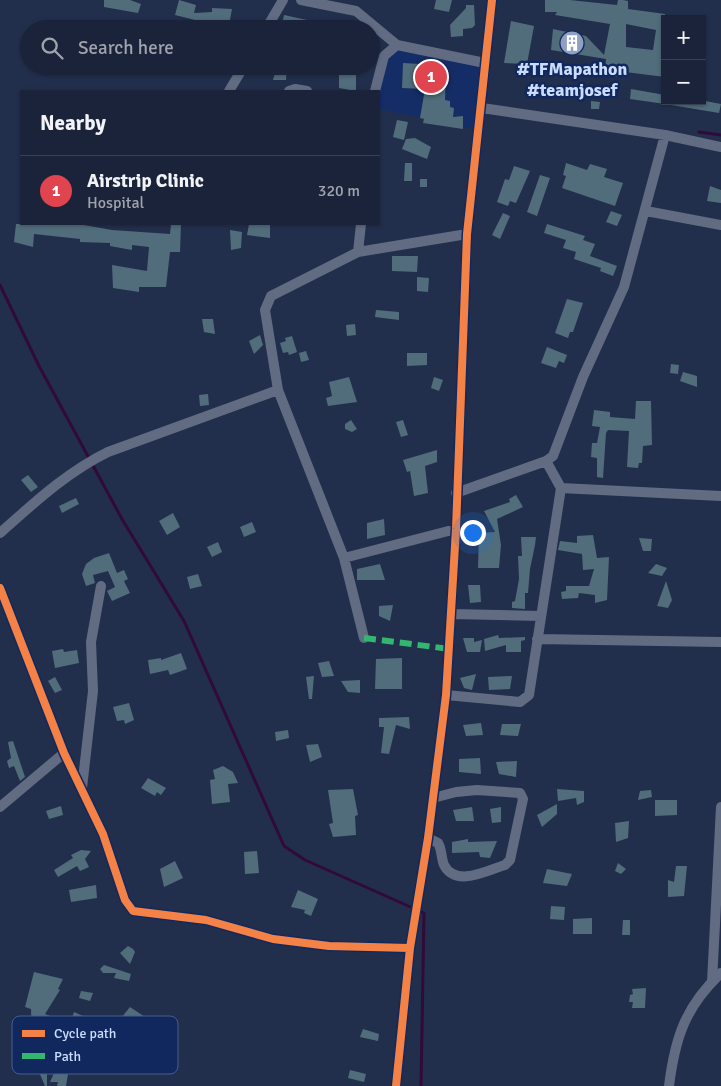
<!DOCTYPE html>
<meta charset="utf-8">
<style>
body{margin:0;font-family:Signika,sans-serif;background:#272f44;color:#f1f3f6}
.controls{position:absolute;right:15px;top:15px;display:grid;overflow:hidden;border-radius:0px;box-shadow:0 1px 4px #0004}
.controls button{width:45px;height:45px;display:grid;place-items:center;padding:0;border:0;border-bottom:1px solid #384053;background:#1a2339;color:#f1f3f6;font:25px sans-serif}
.you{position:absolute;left:472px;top:532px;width:18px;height:18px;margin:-12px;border:4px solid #fff;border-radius:50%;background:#1a73e8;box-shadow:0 0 0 8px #1a73e833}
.badge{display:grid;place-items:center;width:32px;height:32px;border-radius:50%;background:#2563eb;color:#fff;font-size:16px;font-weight:700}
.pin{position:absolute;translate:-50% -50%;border:2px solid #fff;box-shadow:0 1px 5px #0006}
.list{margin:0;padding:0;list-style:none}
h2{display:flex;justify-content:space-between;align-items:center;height:65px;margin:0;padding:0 20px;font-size:21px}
h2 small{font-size:16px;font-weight:400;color:#9fa4ae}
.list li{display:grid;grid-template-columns:32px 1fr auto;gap:15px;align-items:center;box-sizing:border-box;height:70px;padding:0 20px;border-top:1px solid #384053}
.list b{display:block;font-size:19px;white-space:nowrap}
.list p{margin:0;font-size:16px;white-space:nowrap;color:#9fa4ae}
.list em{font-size:16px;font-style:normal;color:#9fa4ae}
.icon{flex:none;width:28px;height:28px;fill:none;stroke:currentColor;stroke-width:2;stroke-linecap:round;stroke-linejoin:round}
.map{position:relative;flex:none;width:721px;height:1086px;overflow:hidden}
.search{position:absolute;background:#1a2339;box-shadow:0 1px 4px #0004;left:20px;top:20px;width:360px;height:55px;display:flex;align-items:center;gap:12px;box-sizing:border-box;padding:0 18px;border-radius:28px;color:#9fa4ae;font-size:19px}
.panel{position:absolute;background:#1a2339;box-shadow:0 1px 4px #0004;left:20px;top:90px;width:360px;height:135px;border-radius:0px}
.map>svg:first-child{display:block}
.built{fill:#152d66}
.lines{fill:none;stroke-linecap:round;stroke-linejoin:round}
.stream{stroke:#310a39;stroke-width:3}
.building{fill:#516c7b;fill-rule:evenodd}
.minor{stroke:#616c83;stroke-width:10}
.quiet{stroke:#33b770;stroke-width:6;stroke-dasharray:12 6;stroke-linecap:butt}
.cycleway-casing{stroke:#11285e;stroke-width:11}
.cycleway{stroke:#f48246;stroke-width:8}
.labels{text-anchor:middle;stroke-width:5;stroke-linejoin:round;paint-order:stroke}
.poi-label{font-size:18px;font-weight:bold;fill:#cbddfe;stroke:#11285e}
.key{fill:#11285e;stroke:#495e8e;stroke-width:1}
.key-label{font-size:14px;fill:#cbddfe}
</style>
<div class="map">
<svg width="721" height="1086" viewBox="0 0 721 1086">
<rect width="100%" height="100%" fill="#222f4c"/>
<path class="built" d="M397,45l88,18 -6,67 -100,-21v-18l5,-35z"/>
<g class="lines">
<path class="stream" d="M699,132l22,3
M0,285l39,81 83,153 62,102 100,225 21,14 119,53 -3,173"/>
</g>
<path class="building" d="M104,0h26l11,4 -3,9 -34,-6z
M179,0l17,5 -2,8 18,-1v-4l20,1 -3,16 -18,-1 -36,-9z
M436,0h16l-3,12 -15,-3z
M545,0h25l47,5 1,-5h5l5,1v8l37,5v63l-48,-6v6l-12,-1 1,-17 -55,-9 2,-21 33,7 18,19 6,-31 -55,-9 2,-3h-12zM626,24l30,6 -3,20 -27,-3z
M466,5h8l1,20 -3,3 -9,1v7l-12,1 -1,-12 16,-17z
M284,15l23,5 -2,8 -11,-2v3h-13z
M511,21l23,5 -7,38 -23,-1z
M403,63l17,1v4l26,1 -1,31 5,1v6l4,1 -1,9 10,-1v13l-40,-6 1,-4 -4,-1 5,-29 -23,-1z
M277,66h10l-1,14h-13z
M339,74l17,1v16l-17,-3z
M631,89l34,6v9l-35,-5z
M591,101l9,1 -1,7h-8z
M672,101h33l16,3 -2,9 -48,-8z
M397,120l11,2 -4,18 -11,-3z
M415,138l16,9 -4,12 -25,-10 4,-10z
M405,163h7v18h-8z
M566,163l21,7 3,-6 17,5 -3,8 19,6 -8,23 -53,-18 4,-12 -3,-1z
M514,166l16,5 -14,32 -6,-2 -2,5 -11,-4 8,-23 4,1z
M540,175l10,3 -13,38 -10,-4z
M420,179h7v8h-7z
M710,186l11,4v13l-14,-2z
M611,211l11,4 -5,11 -11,-4z
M503,213l7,3 -10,23 -8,-4z
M16,224h62l34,6 58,4 1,-10h10l-1,28h-10l-4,35h-27v5l-26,-4 -1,-23 35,6 2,-24 -17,-2v5l-22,-4v-3l-30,-1v-3l-46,-5 -1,13 -19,-5z
M249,224h21v14l-23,-3z
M547,224l38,12 -2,4 12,4 -5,12 27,10 -4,10 -13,-5 1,-3 -27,-9 2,-7 -13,-4 3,-8 -22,-7z
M230,230l12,2 -1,16 -10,2z
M392,256h26l-1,16 -25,-1z
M417,277l12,1 -1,14 -11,-1z
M567,299l16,4 -10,29h-3l-2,6 -13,-5z
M376,310l23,2v8l-24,-3z
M202,319h11l2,15 -11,-2z
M355,324l1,11 -9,1 -1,-11z
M260,335l3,10 -9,9 -5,-13z
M292,336l5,16 -8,3 -1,-3 -5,1 -3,-10 6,-2 -1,-3z
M547,347l20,8 -3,8 -5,-2 -3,7 -15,-5z
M306,351l3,9 -8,2 -2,-9z
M407,353h20v12l-20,1z
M671,364l8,1 -1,9 -8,-1z
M683,372l14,4v11l-17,-6z
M349,377l8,25 -29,4 -2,-8 6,-2 -3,-14z
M434,377l9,3 -4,11 -8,-3z
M208,394l1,11 -9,1 -1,-11z
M636,401h15l1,44 -9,1 -1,17h-3l-1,5 -11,-1 2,-36 -21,-1 -2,3 -3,45 -6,-1v-19l-6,-1 1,-14h5l3,-16 -8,-1 2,-16 16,2v5l25,2z
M351,420l6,9 -5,3 -7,-3v-5z
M403,420l5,15 -7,2 -5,-15z
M437,450v12l-12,4 3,27 -14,3 -4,-25 -3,1 -4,-12z
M28,475l10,12 -7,5 -10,-12z
M516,495l7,12 -26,12 4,26 -2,23h-21l1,-35 16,-1 -11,-21 26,-9 -1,-3z
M76,498l3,6 -17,9 -3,-7z
M173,513l7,14 -13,8 -8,-14z
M384,519l1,16 -18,4v-16z
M252,522l4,10 -12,5 -4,-10z
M593,535l4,23 12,-1 -2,43 -12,3v-8l-16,-2 -1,5 -16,1 -1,-7 5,-1v-5h23l5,-17 -11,1 -1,-16 -24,-4 2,-9 17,2v-7z
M521,537h15l-1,8 -5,24 -2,24h-3v16l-13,-1v-6l3,-1 4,-22 -1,-23h4z
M639,538l13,1 -1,12h-8z
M218,542l4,10 -10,5 -5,-10z
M109,553l8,20 7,-3 4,9 -4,2 6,12 -18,8 -5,-10 8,-4 -7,-16 -15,4 2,8 -9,3 -4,-12 4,-10 8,-6z
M380,564l5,16h-28v-11z
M656,564l11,4 -5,8 -14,-3z
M198,574l4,12 -12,3 -3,-12z
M666,581l6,19 -4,8 -11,-2z
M468,585h12l1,17 -11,1z
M393,605l-3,16 -11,-5v-10z
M498,635l1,3 26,-1v3l-4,1v11h-15v-7l-21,6 -1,-12z
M463,638h11v4l8,-2 -2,12h-13z
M63,649l1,3 13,-2 2,13 -24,5 -3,-17z
M181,653l6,16 -17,6 -2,-5 -18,4 -2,-14 13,-2v2z
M402,658v31h-27l1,-30z
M329,661l5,15 -12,1 -4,-14z
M476,674l-4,16 -8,-2 -4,-10z
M314,676l-2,23h-3l-3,-22z
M512,676l-2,13 -21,1 -1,-13z
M55,677l7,13 -7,3 -7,-12z
M360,680v13l-12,-1 -7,-11z
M129,703l5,17 -9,4 -1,-4 -7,1 -4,-14z
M409,717l1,12 -14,-4 -7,29 -8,-1 3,-26h-5v-9z
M481,723l2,12 -17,1 -3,-11z
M502,724h19l-3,12 -18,-1z
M288,730l1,8 -13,3 -1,-9z
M13,741l12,36 -5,4 -6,-15 -5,2 -2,-7 4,-3 -3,-16z
M318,744l4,13 -12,5 -4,-17z
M480,758l1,16 -22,-2v-13z
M517,761l-1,16 -17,-3 -3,-12z
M223,766l10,6 5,11 -10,1 2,18 -18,2 -2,-24 5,-1 -2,-9z
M148,778l18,10 -5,7 -4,-3 -2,4 -14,-8z
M353,789l5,26 -3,1 1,19 -23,2 -4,-13 4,-1 -5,-33z
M557,789l27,2v11l-7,3 -1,-7 -18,3z
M651,790l1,7 -14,3 2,-9z
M655,800h22v15l-22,1z
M557,804v10l-15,13 -5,-12z
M61,806l2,9 -14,4 -3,-8z
M472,807l2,14h-18l-3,-11z
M501,807v15l-9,1 -2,-14z
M629,821l-1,17 -12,4 -1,-19z
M468,839v3l29,-1 -7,17 -10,-1 -1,-5 -27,1v-11z
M81,850l10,1 -6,8 4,8 -9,4 -3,-5 -19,11 -4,-7 19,-12 -2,-3z
M257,851l2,22 -14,1 -1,-22z
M175,861l8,17 -19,9 -4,-18z
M618,863l8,6 -5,5 -6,-3z
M676,866h11l-3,30 -16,1v-17l6,2z
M547,869l25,5 -5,12 -24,-3z
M96,885l1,13 -26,4 -2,-12z
M298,890l20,9 -7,17 -7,-3 1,-3 -14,-3z
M551,906l14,1 -1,13 -14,-1z
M592,918v16h-19v-15z
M623,920h7v15h-8z
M128,946l5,3 2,3 -5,12 -10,-11z
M104,965l27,9 -2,7 -15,-3 2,-5h-13l-3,-4z
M34,972l29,7 -5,10 2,1 -15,24 25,10 4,-12 9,4 -1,8 -3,-1 -4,9 -9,54h-9l1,-4h-8l18,-40h-2l1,-5 -21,-3v4l-14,-1 -1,-28 -6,-2z
M646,988l-1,20h-13l1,-6h-4l1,-7 3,-1 -1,-5z
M81,991l12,2 -3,8 -11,-3z
M130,1007l18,12 -9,13 -12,-8 1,7 -11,-3v-5z
M363,1029l16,5 -1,7 -18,-4z
M39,1056h8v30h-2l-6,-14z
M350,1070l16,4 -2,8 -16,-4z"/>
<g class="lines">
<path class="minor" d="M301,0l55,11 41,34 88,18
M266,29l17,-29
M229,91l15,-25
M289,91l6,-2 12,2
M375,91l9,-35 13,-11
M482,108l183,27 56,12
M646,211l75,14
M358,252l3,-28
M561,488l160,8
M456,493l90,-32 7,-5 30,-79 41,-90 41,-152
M0,533c34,-30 67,-61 108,-81l170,-62
M344,558l112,-29
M0,588l64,165 39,81 22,66 8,11 73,9 67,19 56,7 81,2
M452,614l89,2
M364,638l-20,-80 -66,-168 -13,-80 6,-14 87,-44 109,-18
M537,639l184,3
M446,695l74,7 9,-7 32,-207 -15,-27
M82,788l11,-97 -2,-49 10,-56
M0,807l64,-54
M428,838l10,5c4,6 3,15 6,22 12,23 44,5 61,0l5,-5 13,-61 -3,-6 -43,-3 -21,2 -23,6
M712,982l9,-175
M396,1086l14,-138 18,-110 18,-143 10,-166 11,-295 25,-234
M669,1086c6,-48 16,-79 52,-113"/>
<path class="quiet" d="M364,638l86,11"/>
<defs>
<path id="cycleway" d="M0,588l64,165 39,81 22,66 8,11 73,9 67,19 56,7 81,2
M396,1086l14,-138 18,-110 18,-143 10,-166 11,-295 25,-234"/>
</defs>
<use href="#cycleway" class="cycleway-casing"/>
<use href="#cycleway" class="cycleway"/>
</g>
<defs>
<symbol id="building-disc" viewBox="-11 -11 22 22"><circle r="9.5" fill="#90a0c0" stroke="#11285e"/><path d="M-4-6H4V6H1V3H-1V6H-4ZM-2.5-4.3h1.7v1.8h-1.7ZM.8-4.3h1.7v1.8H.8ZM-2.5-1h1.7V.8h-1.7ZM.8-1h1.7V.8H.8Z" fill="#fff"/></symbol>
</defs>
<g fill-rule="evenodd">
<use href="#building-disc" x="558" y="29" width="28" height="28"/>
</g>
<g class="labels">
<g class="poi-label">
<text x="572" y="75">#TFMapathon<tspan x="572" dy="21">#teamjosef</tspan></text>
</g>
</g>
<rect x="12" y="1016" width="166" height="58" rx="8" class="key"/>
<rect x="22" y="1030" width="23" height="7" fill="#f48246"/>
<rect x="22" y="1053" width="23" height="6" fill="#33b770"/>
<g class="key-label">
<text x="54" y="1038">Cycle path</text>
<text x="54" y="1061">Path</text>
</g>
</svg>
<div class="controls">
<button>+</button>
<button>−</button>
</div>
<div class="you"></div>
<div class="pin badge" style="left:431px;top:77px;background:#e0444e">1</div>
<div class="search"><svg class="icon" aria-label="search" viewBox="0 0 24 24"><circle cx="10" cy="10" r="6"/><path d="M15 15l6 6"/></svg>Search here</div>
<section class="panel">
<h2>Nearby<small></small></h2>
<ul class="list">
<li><span class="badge" style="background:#e0444e">1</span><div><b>Airstrip Clinic</b><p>Hospital</p></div><em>320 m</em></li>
</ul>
</section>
</div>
